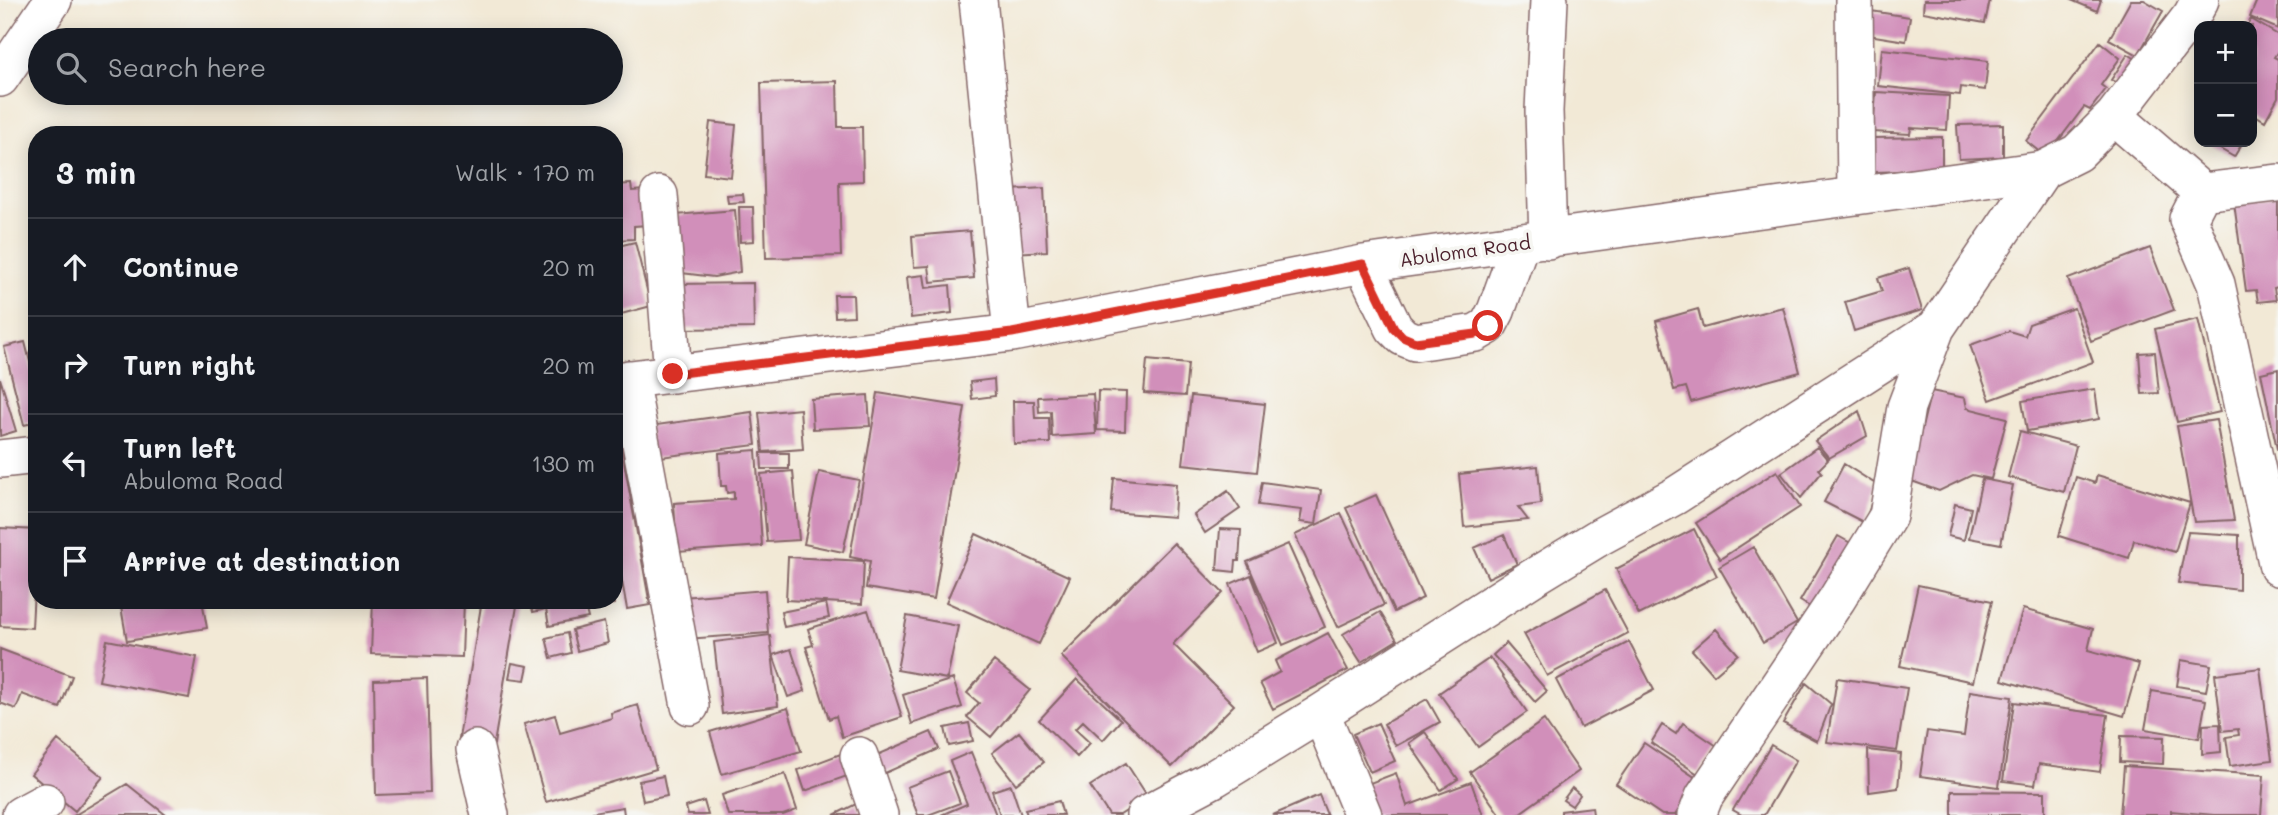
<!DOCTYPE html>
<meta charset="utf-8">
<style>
body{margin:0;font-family:Mali,sans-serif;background:#242831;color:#f1f3f6}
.controls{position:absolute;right:21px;top:21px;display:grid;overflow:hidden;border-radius:14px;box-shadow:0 4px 18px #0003}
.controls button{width:63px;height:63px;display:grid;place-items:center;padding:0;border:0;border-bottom:2px solid #363941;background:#171b24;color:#f1f3f6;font:35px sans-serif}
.stop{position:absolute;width:21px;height:21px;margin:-16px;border:5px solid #d93025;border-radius:50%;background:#fff}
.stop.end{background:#d93025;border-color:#fff;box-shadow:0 2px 7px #0008}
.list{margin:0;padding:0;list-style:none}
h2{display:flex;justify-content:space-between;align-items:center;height:91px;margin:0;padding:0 28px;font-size:30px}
h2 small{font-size:23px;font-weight:400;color:#9ea1a6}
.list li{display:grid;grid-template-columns:46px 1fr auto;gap:21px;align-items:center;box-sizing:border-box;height:98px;padding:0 28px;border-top:2px solid #363941}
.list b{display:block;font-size:26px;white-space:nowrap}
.list p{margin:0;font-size:23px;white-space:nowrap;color:#9ea1a6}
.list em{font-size:23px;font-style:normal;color:#9ea1a6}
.icon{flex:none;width:38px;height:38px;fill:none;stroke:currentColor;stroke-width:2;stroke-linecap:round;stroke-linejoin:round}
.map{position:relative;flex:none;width:2278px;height:815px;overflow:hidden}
.search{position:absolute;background:#171b24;box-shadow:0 4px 18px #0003;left:28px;top:28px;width:595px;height:77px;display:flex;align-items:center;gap:18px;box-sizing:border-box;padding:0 24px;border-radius:38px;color:#9ea1a6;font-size:26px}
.panel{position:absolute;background:#171b24;box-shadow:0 4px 18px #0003;left:28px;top:126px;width:595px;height:483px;border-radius:28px}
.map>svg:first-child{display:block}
.building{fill:#d18fba}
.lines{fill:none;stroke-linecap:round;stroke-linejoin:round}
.minor-casing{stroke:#856667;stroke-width:40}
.minor{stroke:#fff;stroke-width:37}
.route{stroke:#d93025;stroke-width:9}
.labels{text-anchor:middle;stroke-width:7;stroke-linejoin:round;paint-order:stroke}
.street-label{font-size:19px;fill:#4a1f2b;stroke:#f6f6f2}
</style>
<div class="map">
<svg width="2278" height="815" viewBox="0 0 2278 815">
<rect width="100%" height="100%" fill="#f6f6f2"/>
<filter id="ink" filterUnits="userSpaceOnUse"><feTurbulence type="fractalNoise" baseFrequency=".0143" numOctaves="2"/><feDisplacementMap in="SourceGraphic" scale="14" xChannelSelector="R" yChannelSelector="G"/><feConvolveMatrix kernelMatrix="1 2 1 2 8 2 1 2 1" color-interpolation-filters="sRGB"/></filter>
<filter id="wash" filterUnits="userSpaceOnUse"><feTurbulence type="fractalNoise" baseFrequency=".00686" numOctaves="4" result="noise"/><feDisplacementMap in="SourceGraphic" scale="28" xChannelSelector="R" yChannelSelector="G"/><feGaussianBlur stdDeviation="1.57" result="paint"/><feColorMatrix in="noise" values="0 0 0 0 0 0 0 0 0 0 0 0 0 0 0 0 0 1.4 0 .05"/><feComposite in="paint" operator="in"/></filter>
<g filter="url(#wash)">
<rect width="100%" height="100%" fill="#f2e9d6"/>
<g id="blocks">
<path class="building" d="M1924,0h66l-5,23 -62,-11z
M2071,0h30l-4,11z
M2131,0h13l19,11 -25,44 -29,-16z
M2257,0h21v29l-28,-12z
M1871,11l39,6 -4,24 -38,-6z
M2251,19l27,16v16l-4,6 4,2v38l-13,24 -13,-8v-87h-5z
M2100,42l20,16 -19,27 5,4 -16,21 -6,-3 -38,50 -20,-16z
M1882,49l106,12 -3,29 -24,-3 -1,8 -82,-9z
M2128,54l11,7 -17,25 -11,-6z
M837,81l1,46h24l1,54 -24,1 2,74 -75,2 -5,-175z
M1876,92l73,4 -2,34 -36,-2 -1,6 -37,-2z
M710,122l26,3 -5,52 -27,-3z
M2003,124v33l-44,2 -2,-34z
M1942,137v33l-69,2v-34z
M2208,142h35l-9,15z
M631,184l1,7 13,-1 2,35 -13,1v13l-20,1v-55z
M1044,188l3,63 -34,2 -3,-63z
M743,194l1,8 -16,1 -1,-8z
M2278,197v90l-4,1 2,12 -18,2 -2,-12 -10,1 -12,-88z
M739,207h14l1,34 -14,1z
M735,210l5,62 -26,5 -32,-4 -6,-58z
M970,231l4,47 -43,4 -2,-16 -15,1 -2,-31z
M635,242l16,64 -37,10v-69z
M2150,248l24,62 -83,31 -23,-62z
M1909,268l13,42 -68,21 -9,-29 37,-11 -4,-13z
M924,275l2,13 24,-3 2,28 -41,5 -4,-41z
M753,283l1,45 -77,1 -1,-45z
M834,295h19l1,21 -19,1z
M1783,307l17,65 -109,30 -5,-15 -12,3 -18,-69 42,-12 5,19z
M2074,308l19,54 -103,38 -20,-55 39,-14 16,5 4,-12z
M2198,319l22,93 -43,10 -22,-93z
M25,342l12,48v32l-13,3 -20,-78z
M2155,352l4,41 -17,1 -3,-41z
M1147,360l41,4 -3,32 -41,-3z
M2278,369v80h-1l-16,-76z
M0,378l16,53 -16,5z
M994,379l1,17 -23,3 -2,-17z
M2095,389l4,30 -72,12 -5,-30z
M1098,391l28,1 -1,39 -28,-1z
M1931,391l34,7 2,10 40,10 -16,61 -19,-4 -33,16 -30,-11z
M878,393l87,14 -31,192 -68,-11 4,-27 -20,-4z
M1093,394l3,40 -44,3 -1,-26 -12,1 -1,-15z
M868,395l2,31 -57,3 -2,-30z
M1191,396l74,8 -8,68 -74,-8z
M1013,401h21l1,17h14l1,25 -36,1z
M800,409l3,40 -40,3 -4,-39z
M1859,411l8,25 -38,22 -14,-17z
M752,412l4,33 -103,13 -4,-32z
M2216,420l18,100 -40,2 -17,-96z
M2020,431l56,15 -12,46 -56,-15z
M619,434l31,171 -23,4 -8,-44 -5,2v-132z
M1817,447l11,13 -9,9 3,3 -21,26 -20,-25z
M756,450l6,96 -85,6 -3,-49 60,-4v-7l-7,1 -1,-7h-5l-2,-33z
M761,453h28v16h-27z
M1844,464l33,21 -12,38 -41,-21z
M1538,466l3,38 -23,3 10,13 -64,7 -5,-53z
M793,471l6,69 -32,2 -6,-68z
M1777,471l23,36 -80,52 -24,-36z
M819,472l40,8 -16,72 -39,-8z
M2097,475l93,28 -15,49 -41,-12 -5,18 -70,-22 17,-59 19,6z
M1114,478l62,6 -2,33 -63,-5z
M1982,479l31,6 -12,59 -32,-6z
M1262,482l59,8 -5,34 -16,-2 2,-12 -44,-5z
M1228,491l12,18 -35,24 -11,-18z
M1376,495l47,103 -29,14 -48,-104z
M1955,504l16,4 -7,32 -16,-4z
M1341,513l43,92 -46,22 -43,-92z
M0,528l37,2 -5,98 -32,-2z
M1220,529l21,1 -2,31h-3l-1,11 -18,-2z
M1694,529l23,47 -78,39 -23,-46z
M2188,532l51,3v55l-61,-7z
M976,534l94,43 -31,67 -93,-42z
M1504,535l13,29 -29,14 -14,-30z
M1838,536l18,10 -39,65 -17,-10z
M1174,543l49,50 -50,51 61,61 -62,62 -111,-111z
M1288,544l37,83 -42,18 -36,-83z
M1753,547l44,76 -34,20 -44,-76z
M788,557l76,4 -2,43 -76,-4z
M1251,575l27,68 -21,9 -27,-68z
M1918,585l74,16 -19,81 -73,-16z
M765,590l3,43 -82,6 -3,-42z
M1605,590l23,43 -81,43 -23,-42z
M164,600h38l5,28 -80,13 -6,-34z
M373,600h91l-2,57 -91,-3z
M482,600h36l-24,144 -35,-6z
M530,600h84v4l-28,6 2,8 -39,8 -3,-17 -13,3z
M826,603l3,15 -45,9 -3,-15z
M2023,609l70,20 -5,21 51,14 -15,52 -122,-36z
M868,610l34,107 -60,20 -6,-21 -7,3 -23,-72 7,-2 -5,-16z
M1380,612l17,28 -36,22 -18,-28z
M907,616l51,10 -11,53 -50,-9z
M604,622l4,21 -31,8 -5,-21z
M1716,629l22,25 -24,21 -22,-25z
M567,633l4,20 -20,5 -5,-20z
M1328,633l20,37 -75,39 -13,-26 20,-11 -5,-11z
M770,635l8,71 -56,8 -8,-72z
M107,640l90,17 -8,41 -90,-17z
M1629,642l25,48 -73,38 -25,-48z
M1506,643l41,48 -12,11 -42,-47z
M0,649l72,27 -12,32 -38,-14 -6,15 -16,-6z
M791,649l14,42 -17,6 -15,-42z
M1490,658l37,54 -49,35 -39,-54z
M2181,660l30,5 -5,26 -29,-5z
M994,661l36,29 -39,47 -24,-20 12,-14 -12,-10z
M512,663l16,3 -3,14 -16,-2z
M2260,668l12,92 -42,6 -4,-29 13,-2 -1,-6 -16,2 -7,-57z
M427,678l3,115 -54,2 -2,-115z
M1837,678l70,10 -10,63 -70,-9z
M953,679l9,28 -50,17 -9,-29z
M1077,679l44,41 -18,20 -20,-19 -8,8 15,14 -13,14 -38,-37z
M1806,683l25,21 -14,37 -34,-18z
M1970,691l42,6 -13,90 -79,-11 7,-45 37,5z
M2152,691l54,9 -7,38 -54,-9z
M1427,699l13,23 -44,24 -12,-22z
M2014,702l94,13 -8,57 -61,-8 -4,21 -32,-4z
M638,705l18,64 -110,33 -22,-78 31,-9 5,18 52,-15 -1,-5z
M788,708l13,43 -79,23 -12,-42z
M1544,720l35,51 -62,44h-17l-30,-43z
M969,723l4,18 -24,5 -4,-18z
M1378,723l17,38 -25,11 -17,-38z
M1683,723l34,23 -19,28 -47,-31 11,-18 14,9z
M2220,724l1,28 -19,2 1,-29z
M931,732l8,17 -63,28 -8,-18z
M1019,732l25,30 -28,22 -24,-31z
M1425,732l33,47 -17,11 -32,-47z
M2121,736l43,1 -1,27 -43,-2z
M58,740l45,37 -28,34 -44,-37z
M1644,743l55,37 -24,35h-13l-46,-31z
M1771,745l25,15 -32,55h-22l-9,-5z
M1868,750l33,4 -3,34 -29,4z
M971,752l25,63h-55l26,-11 -17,-43z
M843,753l7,22 -45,16 -7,-21z
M1126,763l22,34 -28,18h-11l-19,-29z
M2124,766l140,9 -3,40h-47l-43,-4v4h-51z
M948,771l12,32 -32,12h-10l-11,-28z
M1396,773l11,33 64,-24 12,33h-110l-11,-29z
M785,774l12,36 -14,5h-55l-6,-20z
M663,776l4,20 -24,5 -4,-20z
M127,784l39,31h-91z
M1011,785l10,30h-21l-8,-24z
M1572,788l8,7 -8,11 -9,-6z
M1952,791l93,1v23h-93z
M1319,795l8,20h-54z
M704,801l4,14h-20l-2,-8z
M1059,801l4,14h-36l-2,-6z
M856,804l6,11h-28z
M623,807l1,8h-31v-3z
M1592,807l1,8h-32v-4z"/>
</g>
</g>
<g filter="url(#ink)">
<use href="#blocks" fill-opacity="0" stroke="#856667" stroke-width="2"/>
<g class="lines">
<defs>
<path id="minor" d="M978,0l34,333
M1854,0l2,196
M0,78l53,-78
M2114,116l88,76 -14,27 28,65 62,283
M2202,192l76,-9
M659,195l14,179
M1548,240l-4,-129 5,-111
M1363,264l31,64 9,9 12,5 61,-9 12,-7 8,-15 24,-67
M629,379l61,327
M614,381l398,-48 351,-69 680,-94 34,-17 37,-37 78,-101 8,-15
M0,459l37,-4
M1321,713l42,102
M475,749l15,66
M859,756l20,59
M21,815l24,-13
M1145,815l70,-37 106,-65 211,-135 69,-42 74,-40 261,-168 107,-158
M1697,815l7,-18 133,-198 51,-83 18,-109 30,-79"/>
</defs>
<use href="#minor" class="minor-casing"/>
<use href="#minor" class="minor"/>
</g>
</g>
<g class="lines" filter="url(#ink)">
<path class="route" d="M673,374l339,-41 351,-69 31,64 9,9 12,5 61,-8 12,-8"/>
</g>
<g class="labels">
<g class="street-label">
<text transform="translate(1465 251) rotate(-8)" y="7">Abuloma Road</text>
</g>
</g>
</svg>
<div class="controls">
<button>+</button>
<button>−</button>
</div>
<div class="stop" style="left:1488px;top:326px"></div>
<div class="stop end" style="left:673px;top:374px"></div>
<div class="search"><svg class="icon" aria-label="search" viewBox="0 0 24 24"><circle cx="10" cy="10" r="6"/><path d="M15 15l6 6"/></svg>Search here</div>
<section class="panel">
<h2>3 min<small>Walk · 170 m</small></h2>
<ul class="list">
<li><svg class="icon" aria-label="ahead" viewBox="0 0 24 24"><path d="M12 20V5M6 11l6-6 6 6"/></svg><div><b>Continue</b></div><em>20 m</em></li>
<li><svg class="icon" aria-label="right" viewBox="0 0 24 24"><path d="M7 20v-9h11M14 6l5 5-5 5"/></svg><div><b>Turn right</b></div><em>20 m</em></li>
<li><svg class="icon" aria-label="left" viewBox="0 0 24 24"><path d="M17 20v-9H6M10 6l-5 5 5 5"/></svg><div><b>Turn left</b><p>Abuloma Road</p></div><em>130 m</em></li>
<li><svg class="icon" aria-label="arrive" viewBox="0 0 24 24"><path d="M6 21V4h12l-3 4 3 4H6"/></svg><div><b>Arrive at destination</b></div></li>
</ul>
</section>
</div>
